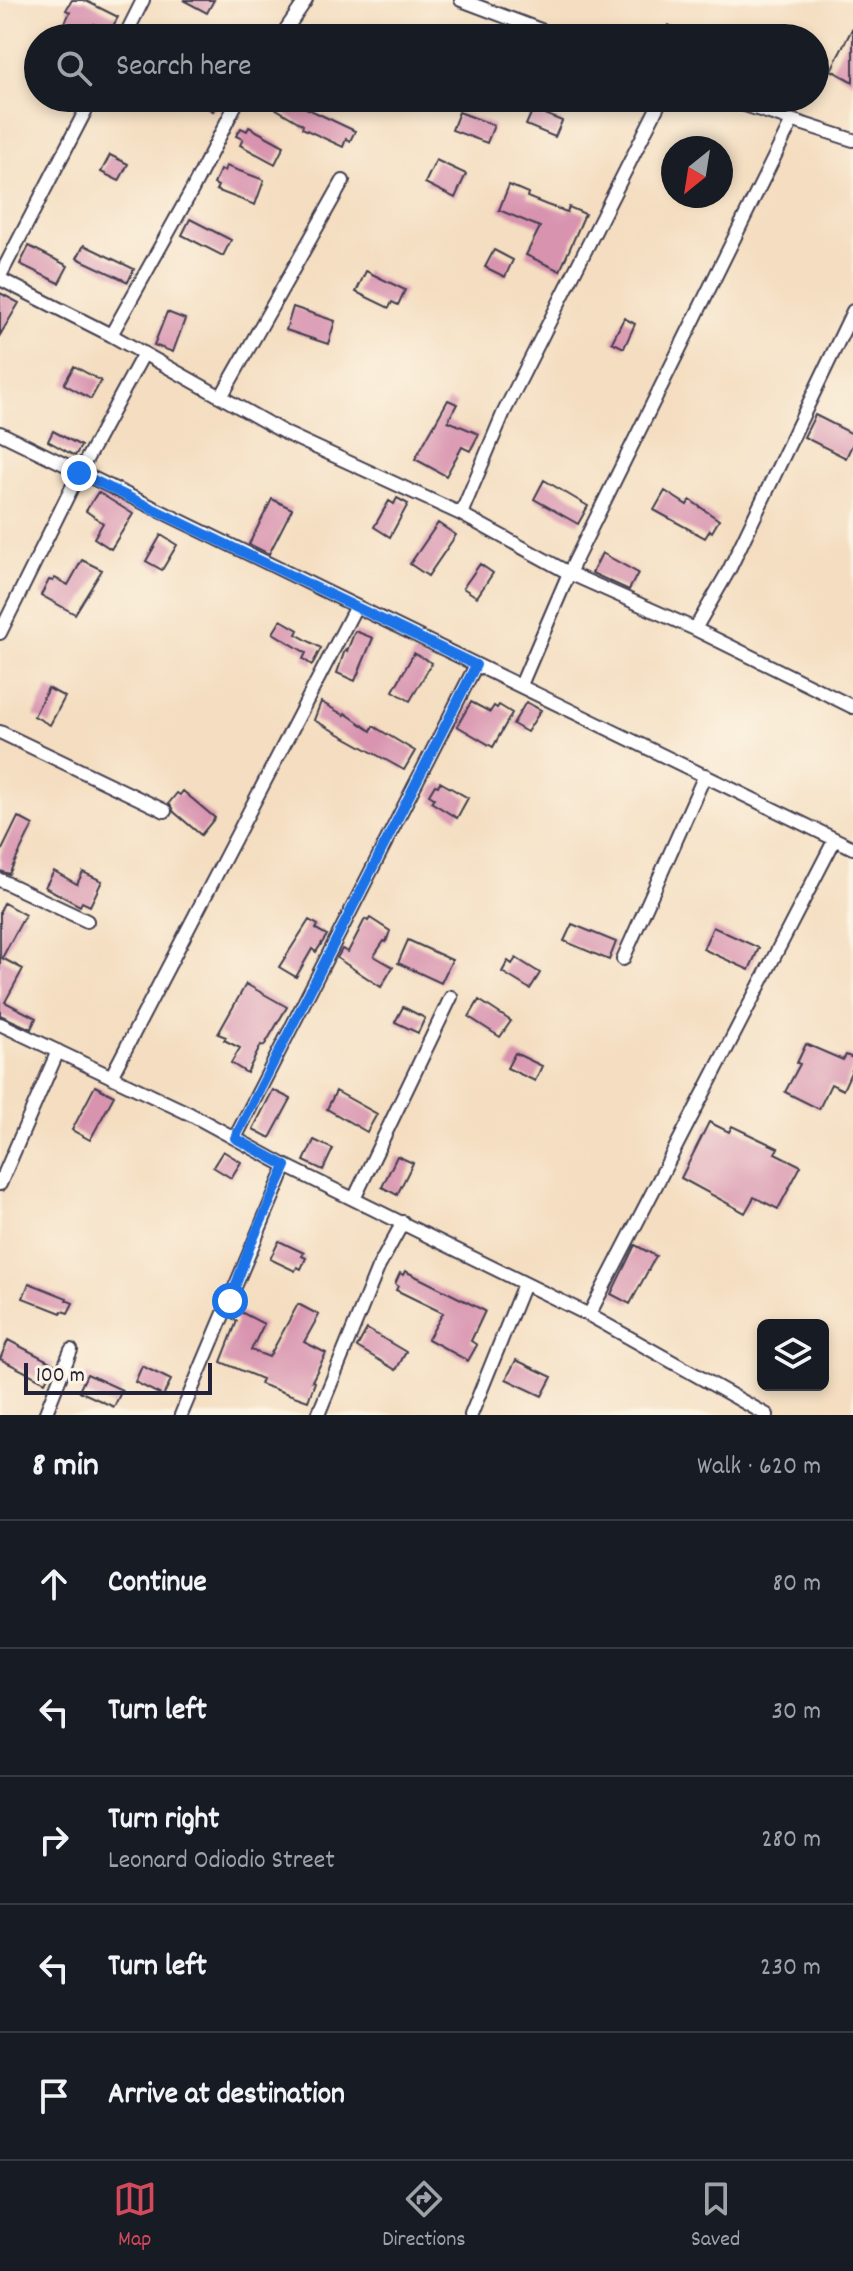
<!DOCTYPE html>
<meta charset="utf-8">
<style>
body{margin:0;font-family:Dekko,sans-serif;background:#242831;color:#f1f3f6}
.controls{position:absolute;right:24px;bottom:24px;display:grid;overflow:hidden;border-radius:12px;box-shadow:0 4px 12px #0003}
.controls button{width:72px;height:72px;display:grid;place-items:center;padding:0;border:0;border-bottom:2px solid #363941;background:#171b24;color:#f1f3f6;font:40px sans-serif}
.compass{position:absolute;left:661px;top:136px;width:72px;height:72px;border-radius:50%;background:#171b24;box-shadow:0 4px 12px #0003;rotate:210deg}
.scale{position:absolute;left:24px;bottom:20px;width:188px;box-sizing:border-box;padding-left:8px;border:4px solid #22223b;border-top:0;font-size:22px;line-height:28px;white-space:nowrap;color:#22223b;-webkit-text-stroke:6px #fcf5e5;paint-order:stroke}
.stop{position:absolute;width:24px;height:24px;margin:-18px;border:6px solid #1a73e8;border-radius:50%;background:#fff}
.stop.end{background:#1a73e8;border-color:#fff;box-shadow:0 2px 8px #0008}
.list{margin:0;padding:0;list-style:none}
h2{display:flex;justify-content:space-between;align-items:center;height:104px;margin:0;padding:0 32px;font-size:34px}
h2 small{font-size:26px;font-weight:400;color:#9ea1a6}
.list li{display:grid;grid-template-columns:52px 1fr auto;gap:24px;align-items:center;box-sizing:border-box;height:128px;padding:0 32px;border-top:2px solid #363941}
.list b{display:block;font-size:30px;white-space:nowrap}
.list p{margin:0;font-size:26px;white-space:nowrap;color:#9ea1a6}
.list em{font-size:26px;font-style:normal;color:#9ea1a6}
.icon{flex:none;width:44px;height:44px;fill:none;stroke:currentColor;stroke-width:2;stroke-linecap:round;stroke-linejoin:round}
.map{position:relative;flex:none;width:853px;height:1415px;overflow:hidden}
.search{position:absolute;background:#171b24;box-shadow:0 4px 12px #0003;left:24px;right:24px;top:24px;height:88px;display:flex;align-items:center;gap:20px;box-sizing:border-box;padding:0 28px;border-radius:44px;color:#9ea1a6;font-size:30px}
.sheet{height:744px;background:#171b24}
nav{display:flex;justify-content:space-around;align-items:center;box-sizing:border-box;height:112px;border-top:2px solid #363941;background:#171b24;font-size:22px;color:#9ea1a6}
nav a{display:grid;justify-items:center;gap:4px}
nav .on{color:#d1495b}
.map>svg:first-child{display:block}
.building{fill:#d893af}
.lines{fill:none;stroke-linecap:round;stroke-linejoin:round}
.street-casing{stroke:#423e4f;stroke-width:16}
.street{stroke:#fff;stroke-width:12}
.route{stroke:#1a73e8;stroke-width:10}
</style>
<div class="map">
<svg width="853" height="1415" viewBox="0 0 853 1415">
<rect width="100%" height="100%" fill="#fcf5e5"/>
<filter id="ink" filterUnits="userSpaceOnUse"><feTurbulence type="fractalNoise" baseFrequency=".0125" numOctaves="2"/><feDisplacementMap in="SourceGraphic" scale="16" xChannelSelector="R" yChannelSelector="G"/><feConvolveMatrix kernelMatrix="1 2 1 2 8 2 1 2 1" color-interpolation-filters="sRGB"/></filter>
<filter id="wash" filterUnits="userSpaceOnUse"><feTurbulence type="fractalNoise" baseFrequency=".006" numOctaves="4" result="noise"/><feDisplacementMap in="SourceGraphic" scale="32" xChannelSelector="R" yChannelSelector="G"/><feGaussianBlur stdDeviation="1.8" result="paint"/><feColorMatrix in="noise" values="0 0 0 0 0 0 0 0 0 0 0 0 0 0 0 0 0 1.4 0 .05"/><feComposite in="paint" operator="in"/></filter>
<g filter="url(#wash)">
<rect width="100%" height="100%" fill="#f4ddc0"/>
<g id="blocks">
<path class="building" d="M72,0h12l34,17 -8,15 -16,-8 -6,14h-30l12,-26 -4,-2z
M183,0h31l-7,13z
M668,25l31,13h-36z
M853,27v55l-22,-12z
M191,98h29l-7,13z
M258,98h43l6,4 -3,5 51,24 -5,10 -4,-2 -3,8 -41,-19 1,-3z
M533,109l29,12 -7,16 -29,-12z
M459,112l35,13 -7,18 -35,-13z
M249,127l35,19 -9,18 -35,-19 3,-6 -7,-3 5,-8 6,3z
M110,155l18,9 -9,17 -18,-9z
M436,160l30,14 -11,24 -30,-15z
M226,166l38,14 -9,25 -39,-15 2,-4 -4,-2 6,-14 4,1z
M509,185l19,8 -1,4 20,8 20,7 2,-5 16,7 -25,57 -34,-16 14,-28 -41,-17z
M190,219l41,21 -8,16 -41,-21z
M84,245l50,24 -6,13 -51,-24z
M29,246l39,20 -9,17 -39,-19z
M494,250l19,10 -8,17 -20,-10z
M366,271l39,19 -7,15 -6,-3 -3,6 -33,-16z
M0,293l19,10 -19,32z
M293,307l42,14 -7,23 -42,-14z
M167,312l18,7 -12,33 -19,-7z
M624,318l11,6 -11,24 -12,-6z
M74,366l27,15 -10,18 -27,-15z
M448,400l9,4 -9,17 31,13 -9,17 -8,-4 -16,29 -31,-17z
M815,415l38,19v9l-7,15 -42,-21z
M53,431l28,15 -6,10 -27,-15z
M544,480l44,26 -10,18 -44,-25z
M665,491l22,14 3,-5 29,20 -7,12 -2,-2 -5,8 -51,-28z
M98,492l35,22 -22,35 -17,-11 9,-15 -17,-12z
M397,498l11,6 -18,33 -16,-10 15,-26 5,3z
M272,499l20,10 -23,45 -20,-10z
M438,523l18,12 -28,41 -18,-12z
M161,535l16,10 -15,25 -16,-9z
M602,553l36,20 -9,17 -37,-17z
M82,560l20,10 -27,44 -34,-19 8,-15 4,1 2,-3 13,7z
M480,564l13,9 -16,24 -14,-9z
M281,620l17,10 -2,4 25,14 -9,17 -9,-6 3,-6 -33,-20z
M355,631l18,7 -18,43 -18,-8 8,-23 2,1z
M414,653l18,10 -22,38 -17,-10z
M48,688l17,9 -15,28 -16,-9z
M321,702l23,13 1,-2 26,18 2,-5 42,25 -11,19 -90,-50z
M471,702l19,10 4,-6 3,2 2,-3 13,8 -19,34 -36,-21z
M526,702l15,8 -14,22 -14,-8z
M440,782l28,16 -11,20 -26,-16 3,-4 -5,-3 6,-10 3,1z
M183,791l32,27 -14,17 -27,-23 -5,-9 8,-10 3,2z
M18,817l15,8 -24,49 -9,-3v-17z
M54,871l23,13 6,-12 19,9 -12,25 -8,-4 -2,4 -35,-19z
M4,903l21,12 -23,43 21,11 -18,33 31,16 -5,11 -31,-14v-104z
M370,918l20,13 -4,11 -2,-1 -10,15 19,11 -12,20 -44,-29 5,-9 6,3 17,-33 3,2z
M309,920l9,5 -2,4 11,6 -11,17 -4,-3 -16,28 -17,-10z
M572,924l44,18 -7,18 -45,-19z
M713,927l46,21 -10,22 -46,-21z
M408,940l44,20 -11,23 -43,-20z
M516,958l24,15 -10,16 -28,-17 6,-11 4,3z
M246,984l41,23 -23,39 -3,-1 -14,28 -16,-10 9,-15 -16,-8 2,-3 -8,-3z
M479,1000l32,21 -11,16 -31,-20z
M403,1007l22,11 -7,15 -23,-11z
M806,1044l37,16 3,-5 7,3v10l-10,22 -12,-6 -12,25 -34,-17 15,-28 -3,-1z
M515,1053l27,13 -7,15 -28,-13z
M95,1086l19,10 -24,44 -18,-10z
M273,1090l18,9 -21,39 -17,-9z
M336,1091l41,23 -10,18 -40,-23z
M709,1122l20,10 3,-6 29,14 17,8 -3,5 26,13 -23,43 -24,-12 -9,16 -64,-35z
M314,1140l19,9 -10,21 -19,-9z
M223,1151l18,11 -10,16 -18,-11z
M397,1156l16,7 -16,32 -15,-8z
M279,1241l25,12 -2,3 4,2 -5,11 -4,-2 -2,4 -25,-12z
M635,1245l21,11 -26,48 -19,-10z
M405,1271l80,40 -14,30 6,4 -9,16 -40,-22 15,-26 -47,-23 2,-4 -3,-2 5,-11 3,2z
M29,1283l38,15 -1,2 7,3 -5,10 -6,-2 -1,2 -38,-15z
M298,1304l21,11 -15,27 22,11 -14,28 3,1 -7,19 -48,-17 2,-5 -41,-17 16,-41 -4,-2 4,-9 27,14 -13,26 18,7z
M367,1329l39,23 -10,18 -39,-23z
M8,1340l46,24 -9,18 -45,-23z
M516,1360l36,17 -10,19 -36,-17z
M142,1366l29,14 -8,16 -28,-14z
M87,1374l35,16 -8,17 -35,-16z"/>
</g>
</g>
<g filter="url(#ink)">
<use href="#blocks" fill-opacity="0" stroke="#423e4f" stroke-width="2"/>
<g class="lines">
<defs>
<path id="street" d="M461,0l101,38
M124,38l19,-38
M280,38l26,-38
M723,98l130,42
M0,276l92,-178
M0,279l111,56 176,99 174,80 42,-100 159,-316
M111,335l81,-145 47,-92
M221,397l122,-216
M0,433l853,415
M461,514l108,59 126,56 34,-59 124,-259
M695,629l158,78
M0,633l79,-160 65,-120
M521,685l48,-112 223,-452
M0,732l165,79
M0,880l87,41
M623,959l82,-184
M0,1024l190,90 96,52 303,149 178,100
M111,1077l244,-469
M235,1138l241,-473
M0,1184l58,-133
M354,1199l97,-202
M589,1315l246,-476
M45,1415l26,-65
M181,1415l105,-249
M318,1415l60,-147 25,-46
M471,1415l53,-131"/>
</defs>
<use href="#street" class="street-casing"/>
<use href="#street" class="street"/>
</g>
</g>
<g class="lines" filter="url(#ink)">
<path class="route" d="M79,473l397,192 -241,473 51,28 -36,80 -20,55"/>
</g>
</svg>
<div class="controls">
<button><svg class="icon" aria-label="layers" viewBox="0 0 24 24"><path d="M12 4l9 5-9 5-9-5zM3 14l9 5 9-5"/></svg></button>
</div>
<svg class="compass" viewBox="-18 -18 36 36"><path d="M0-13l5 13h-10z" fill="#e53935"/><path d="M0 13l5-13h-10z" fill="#9ea1a6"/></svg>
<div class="scale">100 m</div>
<div class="stop" style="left:230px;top:1301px"></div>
<div class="stop end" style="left:79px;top:473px"></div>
<div class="search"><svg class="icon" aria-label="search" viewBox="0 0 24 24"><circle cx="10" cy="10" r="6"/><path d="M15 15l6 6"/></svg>Search here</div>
</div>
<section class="sheet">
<h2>8 min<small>Walk · 620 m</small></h2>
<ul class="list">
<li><svg class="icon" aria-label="ahead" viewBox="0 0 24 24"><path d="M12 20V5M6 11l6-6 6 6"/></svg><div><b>Continue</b></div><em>80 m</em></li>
<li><svg class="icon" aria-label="left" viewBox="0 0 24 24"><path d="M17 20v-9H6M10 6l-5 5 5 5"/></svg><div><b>Turn left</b></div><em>30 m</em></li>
<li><svg class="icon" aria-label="right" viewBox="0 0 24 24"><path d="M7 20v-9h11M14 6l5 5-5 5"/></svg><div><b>Turn right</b><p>Leonard Odiodio Street</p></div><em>280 m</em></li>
<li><svg class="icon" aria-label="left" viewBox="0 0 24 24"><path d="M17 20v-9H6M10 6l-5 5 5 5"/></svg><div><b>Turn left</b></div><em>230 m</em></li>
<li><svg class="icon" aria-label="arrive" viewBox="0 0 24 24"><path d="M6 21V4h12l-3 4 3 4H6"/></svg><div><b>Arrive at destination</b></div></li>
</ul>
</section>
<nav>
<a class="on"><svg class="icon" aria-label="map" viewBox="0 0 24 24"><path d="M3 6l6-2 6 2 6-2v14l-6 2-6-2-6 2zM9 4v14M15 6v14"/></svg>Map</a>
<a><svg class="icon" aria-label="directions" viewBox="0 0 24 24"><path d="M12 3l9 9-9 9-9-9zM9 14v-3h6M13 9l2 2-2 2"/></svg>Directions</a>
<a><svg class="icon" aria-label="saved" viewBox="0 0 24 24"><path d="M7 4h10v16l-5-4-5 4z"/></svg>Saved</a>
</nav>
